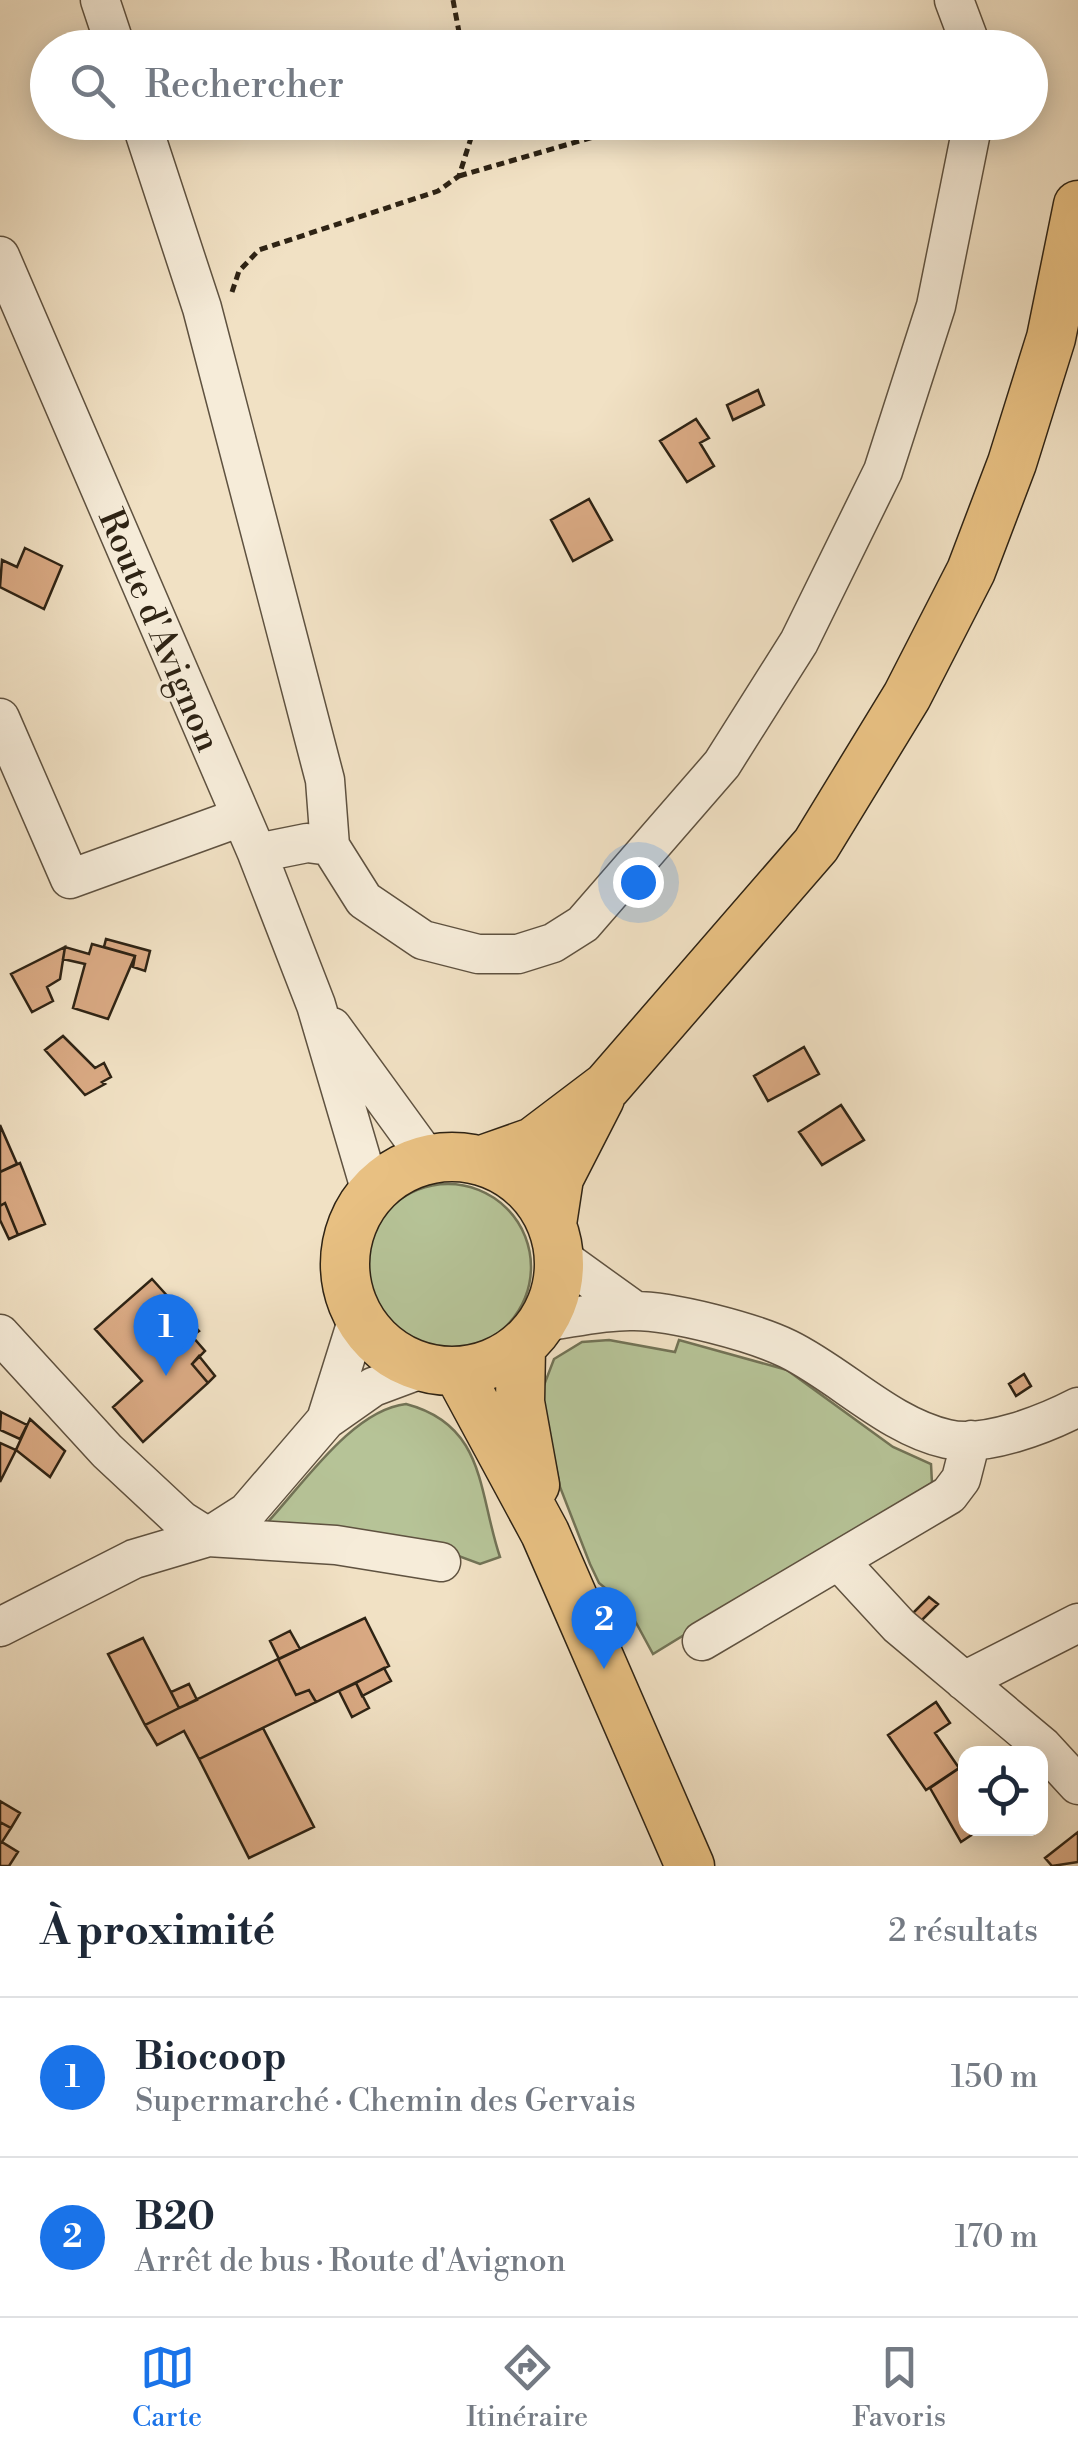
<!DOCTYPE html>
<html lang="fr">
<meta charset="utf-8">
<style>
body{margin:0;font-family:"Libre Bodoni",serif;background:#f2f2f3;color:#1f2937}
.controls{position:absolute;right:30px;bottom:30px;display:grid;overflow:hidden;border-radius:20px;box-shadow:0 5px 25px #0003}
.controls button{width:90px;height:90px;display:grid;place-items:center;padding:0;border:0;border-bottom:2px solid #e0e1e3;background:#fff;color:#1f2937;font:50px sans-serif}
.you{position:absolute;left:638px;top:882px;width:35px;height:35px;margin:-25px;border:8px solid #fff;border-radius:50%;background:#1a73e8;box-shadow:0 0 0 15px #1a73e833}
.badge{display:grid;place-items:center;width:65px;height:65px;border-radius:50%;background:#1a73e8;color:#fff;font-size:32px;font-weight:700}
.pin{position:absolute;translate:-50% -82px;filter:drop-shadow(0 2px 5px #0008)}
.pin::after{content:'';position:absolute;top:52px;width:35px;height:30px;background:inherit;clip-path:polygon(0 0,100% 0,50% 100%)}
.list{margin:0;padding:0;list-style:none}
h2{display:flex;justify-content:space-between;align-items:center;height:130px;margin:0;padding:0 40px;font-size:42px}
h2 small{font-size:32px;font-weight:400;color:#747a83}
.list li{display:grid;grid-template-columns:65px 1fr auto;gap:30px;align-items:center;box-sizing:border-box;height:160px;padding:0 40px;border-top:2px solid #e0e1e3}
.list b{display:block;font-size:38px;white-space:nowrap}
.list p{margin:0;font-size:32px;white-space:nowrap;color:#747a83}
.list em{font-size:32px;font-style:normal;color:#747a83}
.icon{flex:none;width:55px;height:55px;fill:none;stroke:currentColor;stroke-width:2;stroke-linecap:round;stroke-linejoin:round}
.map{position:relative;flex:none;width:1078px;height:1866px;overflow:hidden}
.search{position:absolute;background:#fff;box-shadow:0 5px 25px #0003;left:30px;right:30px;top:30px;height:110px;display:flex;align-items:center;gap:25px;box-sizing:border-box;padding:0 35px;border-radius:55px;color:#747a83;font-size:38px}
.sheet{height:450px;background:#fff}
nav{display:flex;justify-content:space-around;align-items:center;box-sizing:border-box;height:140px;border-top:2px solid #e0e1e3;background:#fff;font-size:28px;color:#747a83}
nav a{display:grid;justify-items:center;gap:5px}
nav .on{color:#1a73e8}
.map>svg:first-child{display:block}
.green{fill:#b6c397;stroke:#727356;stroke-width:2.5}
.building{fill:#daaa84;stroke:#2e2314;stroke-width:2.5}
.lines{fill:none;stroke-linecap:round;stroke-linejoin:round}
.minor-casing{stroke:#5f5240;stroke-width:41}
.major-casing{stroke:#2e2314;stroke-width:51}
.path{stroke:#2e2314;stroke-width:5;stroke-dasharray:8 5;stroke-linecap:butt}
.minor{stroke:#f6ecd9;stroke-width:38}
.major{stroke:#e8c082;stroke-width:48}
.labels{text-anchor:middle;stroke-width:8;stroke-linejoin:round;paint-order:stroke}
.street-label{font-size:35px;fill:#2e2314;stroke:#f6ecd9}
</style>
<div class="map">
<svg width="1078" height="1866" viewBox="0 0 1078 1866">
<rect width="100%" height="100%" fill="#f1e1c4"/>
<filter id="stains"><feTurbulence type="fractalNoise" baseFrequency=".002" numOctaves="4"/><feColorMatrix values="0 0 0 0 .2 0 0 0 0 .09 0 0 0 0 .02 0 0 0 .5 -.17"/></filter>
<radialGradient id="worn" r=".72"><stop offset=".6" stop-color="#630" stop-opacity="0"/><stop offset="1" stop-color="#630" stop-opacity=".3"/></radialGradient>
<path class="green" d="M365 1267a83 83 0 1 1 166 0a83 83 0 1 1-166 0Z
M609,1340l66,12 4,-12 108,30 106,77 38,17 1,19 -279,171 -26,-48 -28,-23 -9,-19 -30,-77 -19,-94 13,-34 28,-17z
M406,1404c80,21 72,88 94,153l-20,7 -62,-23 -153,-16c37,-39 87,-115 141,-121z"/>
<path class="building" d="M758,390l6,15 -31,15 -6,-15z
M696,419l13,19 -9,5 14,23 -27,16 -27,-41z
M589,499l23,41 -39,21 -22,-41z
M25,548l37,18 -18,43 -44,-22 2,-27 15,7z
M106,939l44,12 -5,20 -12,-4 2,-11 -31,-9z
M92,944l43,12 -27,63 -35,-11 12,-44 -22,-5 2,-12 24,7z
M65,947l-5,32 -13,8 6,14 -21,11 -21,-38z
M63,1036l32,32 9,-5 7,14 -9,5 3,2 -20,11 -40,-45z
M804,1047l15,27 -51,27 -14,-25z
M841,1105l23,35 -42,25 -23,-33z
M0,1125l17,39 -17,8z
M20,1163l25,61 -27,11 -13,-32 -5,3v-34z
M5,1203l13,32 -9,4 -9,-19v-14z
M152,1279l47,52 -7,5 13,15 -13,13 16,19 -65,59 -30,-35 29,-26 -47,-52z
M199,1356l16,20 -7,7 -16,-19z
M1024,1374l7,12 -15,10 -7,-12z
M1,1412l26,13 -7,14 -20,-9z
M30,1419l35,32 -15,26 -34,-27z
M0,1443l16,7 -16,32z
M929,1597l9,7 -17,17 -8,-8z
M365,1618l24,48 -73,36 -7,-12 -13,5 -18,-36z
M290,1631l10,18 -21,10 -9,-18z
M143,1638l36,70 -34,17 -37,-71z
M278,1659l18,36 13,-5 7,12 -117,57 -15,-28 -27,14 -12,-20z
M384,1668l7,13 -29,15 -6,-13z
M356,1683l13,25 -17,9 -13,-26z
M189,1684l8,16 -18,8 -8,-16z
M936,1702l14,21 -15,10 24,35 -33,22 -38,-55z
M263,1728l51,99 -65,31 -50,-99z
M964,1765l2,63h16l-21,14 -31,-54z
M0,1801l20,12 -9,15 -11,-6z
M0,1822l11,6 -9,14 16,10 -9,14h-9z
M1078,1832v30l-26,4 -7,-8z"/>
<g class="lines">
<defs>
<path id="minor" d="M100,0l16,48
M954,0l18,48
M141,122l61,186 123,472 5,66
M0,256l257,597 59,152 55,187
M0,718l70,161 171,-62
M257,853l50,-10 23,3 34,54 59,40 55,14h40l35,-11 30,-19 139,-160 77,-122 84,-171 53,-165 37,-184
M332,1027l96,132
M560,1257l75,54
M543,1322c30,-4 61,-12 91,-11 39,0 119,21 154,38 53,26 101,77 159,90 38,9 98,-15 131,-32
M0,1334l107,117 74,69 27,17 128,8 105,17
M326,1420l47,-33 51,-19
M840,1562l59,64 143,120 36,39
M0,1627l134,-68 74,-22 39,-25 79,-92 32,-102
M702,1641l247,-146 12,-16 10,-39
M964,1681l114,-58"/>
<path id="major" d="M345 1264a107 107 0 1 1 214 0a107 107 0 1 1-214 0Z
M482,1160l51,-18 74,-56 209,-241 91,-149 64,-125 41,-108 39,-125 27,-133
M552,1224l7,-46 41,-80
M521,1347l-1,55 15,83
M458,1372l87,161 145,333"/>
</defs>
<use href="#minor" class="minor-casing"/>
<use href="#major" class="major-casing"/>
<path class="path" d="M453,0l9,48
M459,176l179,-52
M232,292l7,-21 20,-21 179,-59 21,-15 17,-54"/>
<use href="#minor" class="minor"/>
<use href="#major" class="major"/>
</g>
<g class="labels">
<g class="street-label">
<text transform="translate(160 630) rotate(67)" y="12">Route d'Avignon</text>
</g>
</g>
<rect width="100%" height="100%" filter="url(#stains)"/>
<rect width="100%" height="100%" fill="url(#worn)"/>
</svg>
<div class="controls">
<button><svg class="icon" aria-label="locate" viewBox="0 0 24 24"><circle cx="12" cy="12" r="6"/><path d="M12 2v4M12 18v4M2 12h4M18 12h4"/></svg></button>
</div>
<div class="you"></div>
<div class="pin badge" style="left:166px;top:1376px">1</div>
<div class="pin badge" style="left:604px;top:1669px">2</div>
<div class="search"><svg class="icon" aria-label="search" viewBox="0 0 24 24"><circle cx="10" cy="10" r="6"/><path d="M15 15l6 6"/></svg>Rechercher</div>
</div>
<section class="sheet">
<h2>À proximité<small>2 résultats</small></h2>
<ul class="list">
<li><span class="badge">1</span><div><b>Biocoop</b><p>Supermarché · Chemin des Gervais</p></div><em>150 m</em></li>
<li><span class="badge">2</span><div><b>B20</b><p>Arrêt de bus · Route d'Avignon</p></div><em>170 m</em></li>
</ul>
</section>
<nav>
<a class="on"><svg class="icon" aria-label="map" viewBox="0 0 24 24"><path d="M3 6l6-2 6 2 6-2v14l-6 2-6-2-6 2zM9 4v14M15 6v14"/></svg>Carte</a>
<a><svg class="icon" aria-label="directions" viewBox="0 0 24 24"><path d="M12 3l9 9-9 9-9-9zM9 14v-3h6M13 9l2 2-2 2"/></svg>Itinéraire</a>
<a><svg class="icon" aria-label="saved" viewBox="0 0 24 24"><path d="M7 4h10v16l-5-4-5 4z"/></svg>Favoris</a>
</nav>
